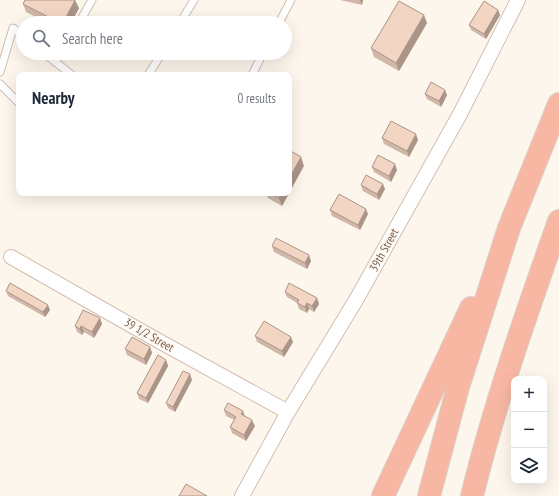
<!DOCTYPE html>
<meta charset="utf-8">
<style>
body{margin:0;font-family:"PT Sans Narrow",sans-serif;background:#f6f6f7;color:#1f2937}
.controls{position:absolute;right:12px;bottom:12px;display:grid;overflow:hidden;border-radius:8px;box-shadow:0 4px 16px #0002}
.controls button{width:36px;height:36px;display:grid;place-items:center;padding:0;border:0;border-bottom:1px solid #e0e1e3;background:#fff;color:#1f2937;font:20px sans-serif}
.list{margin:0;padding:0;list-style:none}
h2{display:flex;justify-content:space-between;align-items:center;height:52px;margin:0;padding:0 16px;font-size:17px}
h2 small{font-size:13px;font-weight:400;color:#747a83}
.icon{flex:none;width:22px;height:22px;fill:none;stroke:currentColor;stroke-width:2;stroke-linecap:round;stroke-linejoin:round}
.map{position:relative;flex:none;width:559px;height:496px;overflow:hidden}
.search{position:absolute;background:#fff;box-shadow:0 4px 16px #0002;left:16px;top:16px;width:276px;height:44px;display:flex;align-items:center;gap:10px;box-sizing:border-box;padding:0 14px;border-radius:22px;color:#747a83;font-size:15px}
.panel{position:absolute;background:#fff;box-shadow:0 4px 16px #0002;left:16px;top:72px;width:276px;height:124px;border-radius:8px}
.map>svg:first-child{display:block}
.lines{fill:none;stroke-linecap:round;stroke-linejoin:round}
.service-casing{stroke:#d1beb0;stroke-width:9}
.minor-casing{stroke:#d1beb0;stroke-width:16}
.motorway-casing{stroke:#dad1cd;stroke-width:24}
.service{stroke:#fff;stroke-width:7}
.minor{stroke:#fff;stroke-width:14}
.motorway{stroke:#f7b7a3;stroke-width:22}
.wall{fill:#d1b7a8}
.shaded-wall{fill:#aa9588}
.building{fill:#f3d5c3;stroke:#aa9588}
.labels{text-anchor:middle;stroke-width:3;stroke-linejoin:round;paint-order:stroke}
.street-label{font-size:12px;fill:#7a5c4d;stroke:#fffaf3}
</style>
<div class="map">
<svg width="559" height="496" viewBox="0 0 559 496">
<rect width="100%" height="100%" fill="#fdf6ec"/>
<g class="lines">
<defs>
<path id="service" d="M79,23l13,-23
M180,23l14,-23
M279,23l12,-23
M44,53l28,22
M55,62l6,-9
M0,72l13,-44 10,8
M148,75l14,-22
M252,75l11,-22
M0,84l19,19"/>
<path id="minor" d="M11,257l146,83 131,72
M242,496l46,-84 68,-112 104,-186 58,-114"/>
<path id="motorway" d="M383,496l88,-188
M429,496l29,-109 51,-159 50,-124
M472,496c23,-94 55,-184 87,-275"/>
</defs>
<use href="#service" class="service-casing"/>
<use href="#minor" class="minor-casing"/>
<use href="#motorway" class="motorway-casing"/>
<use href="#service" class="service"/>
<use href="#minor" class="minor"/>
<use href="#motorway" class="motorway"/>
</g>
<path class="wall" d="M340,0h23l-1,5z
M23,4l56,4 -8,15h-24l-21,-11z
M498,10l2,5 -14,24 -15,-9 -2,-5z
M427,23l-28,48 -25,-14 -3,-9z
M425,94l22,1 -6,12 -14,-8z
M382,138l36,2 -9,17 -25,-13z
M304,166l-22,40 -14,-8 -2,-5h23z
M372,167l25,3 -6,12 -17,-10z
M361,185l24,4 -6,11 -16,-9z
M330,210l38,4 -8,16 -28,-14z
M272,246l39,15 -4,8 -33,-17z
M6,291l44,19 -5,7 -37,-21z
M285,292l32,6 2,6 -5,8 -5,-3 -2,4 -8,-4 -2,-6 -10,-6z
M100,318l2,6 -8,14 -10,-6 -2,3 -5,-3 -2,-6z
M255,336l38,6 -9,15 -27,-15z
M150,347l2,6 -6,12 -19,-10 -2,-6z
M166,360l2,6 -20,37 -9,-4 -2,-6z
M192,380l-17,32 -7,-4 -2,-5z
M224,410l21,6 10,10 -9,15 -14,-8 -2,-6 4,-7 -8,-4z"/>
<path class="shaded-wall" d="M75,0l4,8 -8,15h-8z
M360,0h3l-1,5z
M498,10l2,5 -14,24 -2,-5z
M424,15l3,8 -28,48 -3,-8z
M445,90l2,5 -6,12 -2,-6z
M416,134l2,6 -9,17 -2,-6z
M301,157l3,9 -22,40 -3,-8 2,-5h8v-14z
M395,164l2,6 -6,12 -2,-6z
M383,184l2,5 -6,11 -2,-6z
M366,209l2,5 -8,16 -2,-5z
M309,255l2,6 -4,8 -2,-6z
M317,298l2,6 -5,8 -2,-6z
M307,303l2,6 -2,4 -2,-6z
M48,305l2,5 -5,7 -2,-5z
M100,318l2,6 -8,14 -2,-6z
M81,326l3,6 -2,3 -2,-6z
M291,337l2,5 -9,15 -2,-6z
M150,347l2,6 -6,12 -2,-6z
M166,360l2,6 -20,37 -2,-5z
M190,374l2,6 -17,32 -2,-5z
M243,411l2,6 -4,-3z
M252,420l3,6 -9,15 -2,-6z"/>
<path class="building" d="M25,0h50l-12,23h-3l-37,-19z
M399,1l25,14 -28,48 -25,-15z
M484,1l14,9 -14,24 -15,-9z
M431,82l14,8 -6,11 -14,-7z
M391,121l25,13 -9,17 -25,-13z
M289,150l12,7 -12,22z
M378,155l17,9 -6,12 -17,-9z
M366,175l17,9 -6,10 -16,-9z
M271,193h10l-2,5z
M339,194l27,15 -8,16 -28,-15z
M276,238l33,17 -4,8 -33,-17z
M10,283l38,22 -5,7 -37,-21z
M289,283l28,15 -5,8 -5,-3 -2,4 -8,-4 2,-3 -14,-8z
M83,310l17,8 -8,14 -11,-6 -1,3 -5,-3z
M264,321l27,16 -9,14 -27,-15z
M132,337l18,10 -6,12 -19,-10z
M158,355l8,5 -20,38 -9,-5z
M183,371l7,3 -17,33 -7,-4z
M228,403l15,8 -2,3 11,6 -8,15 -14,-8 6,-10 -12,-7z
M186,484l21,12h-28z"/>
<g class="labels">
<g class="street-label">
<text transform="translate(384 250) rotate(-61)" y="4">39th Street</text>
<text transform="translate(149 335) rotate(30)" y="4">39 1/2 Street</text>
</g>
</g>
</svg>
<div class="controls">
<button>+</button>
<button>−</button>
<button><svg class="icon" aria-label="layers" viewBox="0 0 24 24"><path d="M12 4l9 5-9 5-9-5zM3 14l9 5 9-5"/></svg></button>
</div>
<div class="search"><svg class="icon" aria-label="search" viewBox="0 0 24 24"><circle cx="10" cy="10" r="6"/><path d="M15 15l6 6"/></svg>Search here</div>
<section class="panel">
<h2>Nearby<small>0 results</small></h2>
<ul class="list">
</ul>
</section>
</div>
